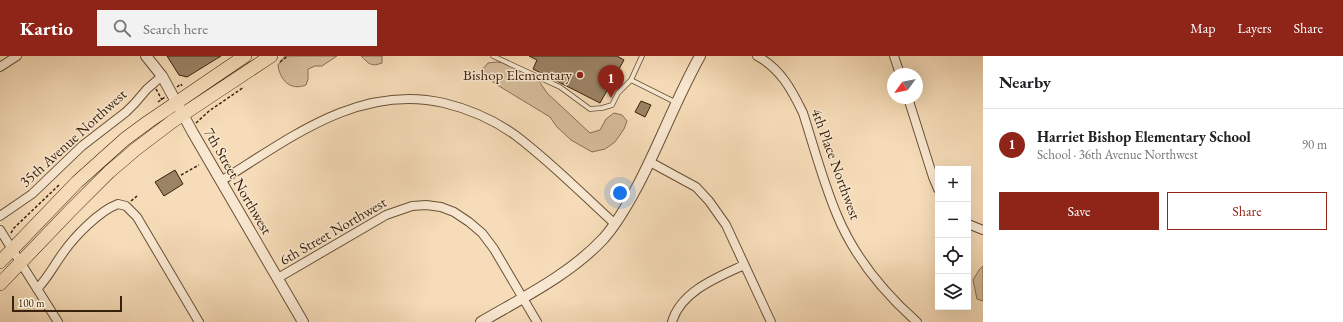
<!DOCTYPE html>
<meta charset="utf-8">
<style>
body{margin:0;font-family:"EB Garamond",serif;background:#f2f2f2;color:#202124}
.controls{position:absolute;right:12px;bottom:12px;display:grid;overflow:hidden;border-radius:0px;box-shadow:0 4px 16px #0002}
.controls button{width:36px;height:36px;display:grid;place-items:center;padding:0;border:0;border-bottom:1px solid #e0e0e0;background:#fff;color:#202124;font:20px sans-serif}
.compass{position:absolute;left:887px;top:12px;width:36px;height:36px;border-radius:50%;background:#fff;box-shadow:0 4px 16px #0002;rotate:237deg}
.scale{position:absolute;left:12px;bottom:10px;width:110px;box-sizing:border-box;padding-left:4px;border:2px solid #39220c;border-top:0;font-size:11px;line-height:14px;white-space:nowrap;color:#39220c;-webkit-text-stroke:3px #f9e8d1;paint-order:stroke}
.you{position:absolute;left:620px;top:137px;width:14px;height:14px;margin:-10px;border:3px solid #fff;border-radius:50%;background:#1a73e8;box-shadow:0 0 0 6px #1a73e833}
.badge{display:grid;place-items:center;width:26px;height:26px;border-radius:50%;background:#8f2418;color:#fff;font-size:13px;font-weight:700}
.pin{position:absolute;translate:-50% -33px;filter:drop-shadow(0 1px 2px #0008)}
.pin::after{content:'';position:absolute;top:21px;width:14px;height:12px;background:inherit;clip-path:polygon(0 0,100% 0,50% 100%)}
.list{margin:0;padding:0;list-style:none}
h2{display:flex;justify-content:space-between;align-items:center;height:52px;margin:0;padding:0 16px;font-size:17px}
h2 small{font-size:13px;font-weight:400;color:#757577}
.list li{display:grid;grid-template-columns:26px 1fr auto;gap:12px;align-items:center;box-sizing:border-box;height:72px;padding:0 16px;border-top:1px solid #e0e0e0}
.list b{display:block;font-size:15px;white-space:nowrap}
.list p{margin:0;font-size:13px;white-space:nowrap;color:#757577}
.list em{font-size:13px;font-style:normal;color:#757577}
.actions{display:flex;gap:8px;padding:12px 16px}
.actions a{flex:1;padding:9px 0;border:1px solid #8f2418;border-radius:0px;text-align:center;font-size:14px;color:#8f2418}
.actions .main{background:#8f2418;color:#fff}
.icon{flex:none;width:22px;height:22px;fill:none;stroke:currentColor;stroke-width:2;stroke-linecap:round;stroke-linejoin:round}
.map{position:relative;flex:none;width:983px;height:266px;overflow:hidden}
header{display:flex;align-items:center;gap:24px;box-sizing:border-box;height:56px;padding:0 20px;background:#8f2418;color:#fff}
header strong{font-size:19px}
nav{display:flex;gap:22px;margin-inline-start:auto;font-size:14px}
.search{width:280px;height:36px;background:#f2f2f2;display:flex;align-items:center;gap:10px;box-sizing:border-box;padding:0 14px;border-radius:0px;color:#757577;font-size:15px}
main{display:flex}
aside{flex:1;background:#fff}
.map>svg:first-child{display:block}
.green{fill:#d6bc9b;stroke:#886f54}
.building{fill:#9b8365;stroke:#39220c}
.lines{fill:none;stroke-linecap:round;stroke-linejoin:round}
.service-casing{stroke:#685037;stroke-width:5.5}
.minor-casing{stroke:#685037;stroke-width:10}
.tertiary-casing{stroke:#685037;stroke-width:12}
.primary-casing{stroke:#39220c;stroke-width:14}
.path{stroke:#39220c;stroke-width:1.5;stroke-dasharray:3 2;stroke-linecap:butt}
.service{stroke:#f9e8d1;stroke-width:4}
.minor{stroke:#f9e8d1;stroke-width:8}
.tertiary{stroke:#f9e8d1;stroke-width:10}
.primary{stroke:#f6dcb8;stroke-width:13}
.poi-dot{fill:#8f2418;stroke:#f9e8d1;stroke-width:1.5}
.labels{text-anchor:middle;stroke-width:3;stroke-linejoin:round;paint-order:stroke}
.poi-label{font-size:15px;fill:#39220c;stroke:#f9e8d1;text-anchor:end}
.street-label{font-size:15px;fill:#39220c;stroke:#f9e8d1}
</style>
<header>
<strong>Kartio</strong>
<div class="search"><svg class="icon" aria-label="search" viewBox="0 0 24 24"><circle cx="10" cy="10" r="6"/><path d="M15 15l6 6"/></svg>Search here</div>
<nav><a>Map</a><a>Layers</a><a>Share</a></nav>
</header>
<main>
<div class="map">
<svg width="983" height="266" viewBox="0 0 983 266">
<rect width="100%" height="100%" fill="#f6dcb8"/>
<filter id="stains"><feTurbulence type="fractalNoise" baseFrequency=".005" numOctaves="4"/><feColorMatrix values="0 0 0 0 .2 0 0 0 0 .09 0 0 0 0 .02 0 0 0 .5 -.17"/></filter>
<radialGradient id="worn" r=".72"><stop offset=".6" stop-color="#630" stop-opacity="0"/><stop offset="1" stop-color="#630" stop-opacity=".3"/></radialGradient>
<path class="green" d="M285,0h52l-15,10h-7l-7,3v10l-2,6c-15,6 -26,-4 -28,-20z
M361,0h21v7c-11,4 -13,1 -21,-7z
M497,6l17,2 9,5 16,12 8,12 43,40 10,-3 6,-11 8,-6 8,2 5,6 -3,8 -9,13 -10,7 -13,3 -21,-12 -14,-13 -7,-10 -56,-34 -9,-9 -2,-5 5,-6z
M983,210v35l-6,-2 -4,-19 6,-10z"/>
<path class="building" d="M167,0h54l-34,21 -8,-2z
M529,0h88l7,4 -24,43 -67,-34 4,-9z
M641,45l10,4 -6,12 -10,-5z
M175,114l8,14 -19,12 -9,-14z"/>
<g class="lines">
<defs>
<path id="service" d="M493,0l67,31 30,22 12,-1 10,-3 6,-12 13,-13 11,-24
M631,24l46,23"/>
<path id="minor" d="M757,0c23,12 35,34 46,57 11,34 20,69 34,102 17,41 46,77 80,107
M894,0l6,18
M0,11l17,-11
M908,42l25,79 5,12
M650,106l46,25 13,14 17,24 45,97
M221,125c68,-42 138,-98 223,-78 25,6 50,17 71,32 36,27 67,59 100,89
M0,160l32,-22 50,-48 44,-34 9,-9 12,-14 15,-13
M968,168l15,6
M0,174l58,92
M278,222l108,-63 26,-9 14,-1 15,2 13,5 15,10 13,11 12,16 43,73
M37,233c11,-11 17,-24 26,-36 11,-16 36,-42 55,-49l8,2 11,11 62,105
M672,266c9,-31 46,-45 72,-57"/>
<path id="tertiary" d="M146,0l16,20 31,57 110,189
M481,266c41,-24 90,-48 123,-84 14,-16 24,-34 34,-53 22,-42 39,-88 62,-129"/>
<path id="primary" d="M0,206l77,-80 48,-43 23,-17 97,-66
M0,228l71,-74 38,-38 27,-23 37,-28 98,-65"/>
</defs>
<use href="#service" class="service-casing"/>
<use href="#minor" class="minor-casing"/>
<use href="#tertiary" class="tertiary-casing"/>
<use href="#primary" class="primary-casing"/>
<path class="path" d="M280,6l8,-6
M177,31l4,-3 1,2
M156,33l6,11
M158,46l7,-5
M196,67l13,-12 35,-24
M181,119l18,-10
M131,145l6,-5
M11,177l3,-5 45,-43"/>
<use href="#service" class="service"/>
<use href="#minor" class="minor"/>
<use href="#tertiary" class="tertiary"/>
<use href="#primary" class="primary"/>
</g>
<circle class="poi-dot" cx="580" cy="19" r="4"/>
<g class="labels">
<g class="poi-label">
<text x="572" y="24">Bishop Elementary</text>
</g>
<g class="street-label">
<text transform="translate(73 82) rotate(-42)" y="5">35th Avenue Northwest</text>
<text transform="translate(836 108) rotate(70)" y="5">4th Place Northwest</text>
<text transform="translate(238 125) rotate(60)" y="5">7th Street Northwest</text>
<text transform="translate(333 175) rotate(-30)" y="5">6th Street Northwest</text>
</g>
</g>
<rect width="100%" height="100%" filter="url(#stains)"/>
<rect width="100%" height="100%" fill="url(#worn)"/>
</svg>
<div class="controls">
<button>+</button>
<button>−</button>
<button><svg class="icon" aria-label="locate" viewBox="0 0 24 24"><circle cx="12" cy="12" r="6"/><path d="M12 2v4M12 18v4M2 12h4M18 12h4"/></svg></button>
<button><svg class="icon" aria-label="layers" viewBox="0 0 24 24"><path d="M12 4l9 5-9 5-9-5zM3 14l9 5 9-5"/></svg></button>
</div>
<svg class="compass" viewBox="-18 -18 36 36"><path d="M0-13l5 13h-10z" fill="#e53935"/><path d="M0 13l5-13h-10z" fill="#757577"/></svg>
<div class="scale">100 m</div>
<div class="you"></div>
<div class="pin badge" style="left:611px;top:42px">1</div>
</div>
<aside>
<h2>Nearby<small></small></h2>
<ul class="list">
<li><span class="badge">1</span><div><b>Harriet Bishop Elementary School</b><p>School · 36th Avenue Northwest</p></div><em>90 m</em></li>
</ul>
<div class="actions"><a class="main">Save</a><a>Share</a></div>
</aside>
</main>
